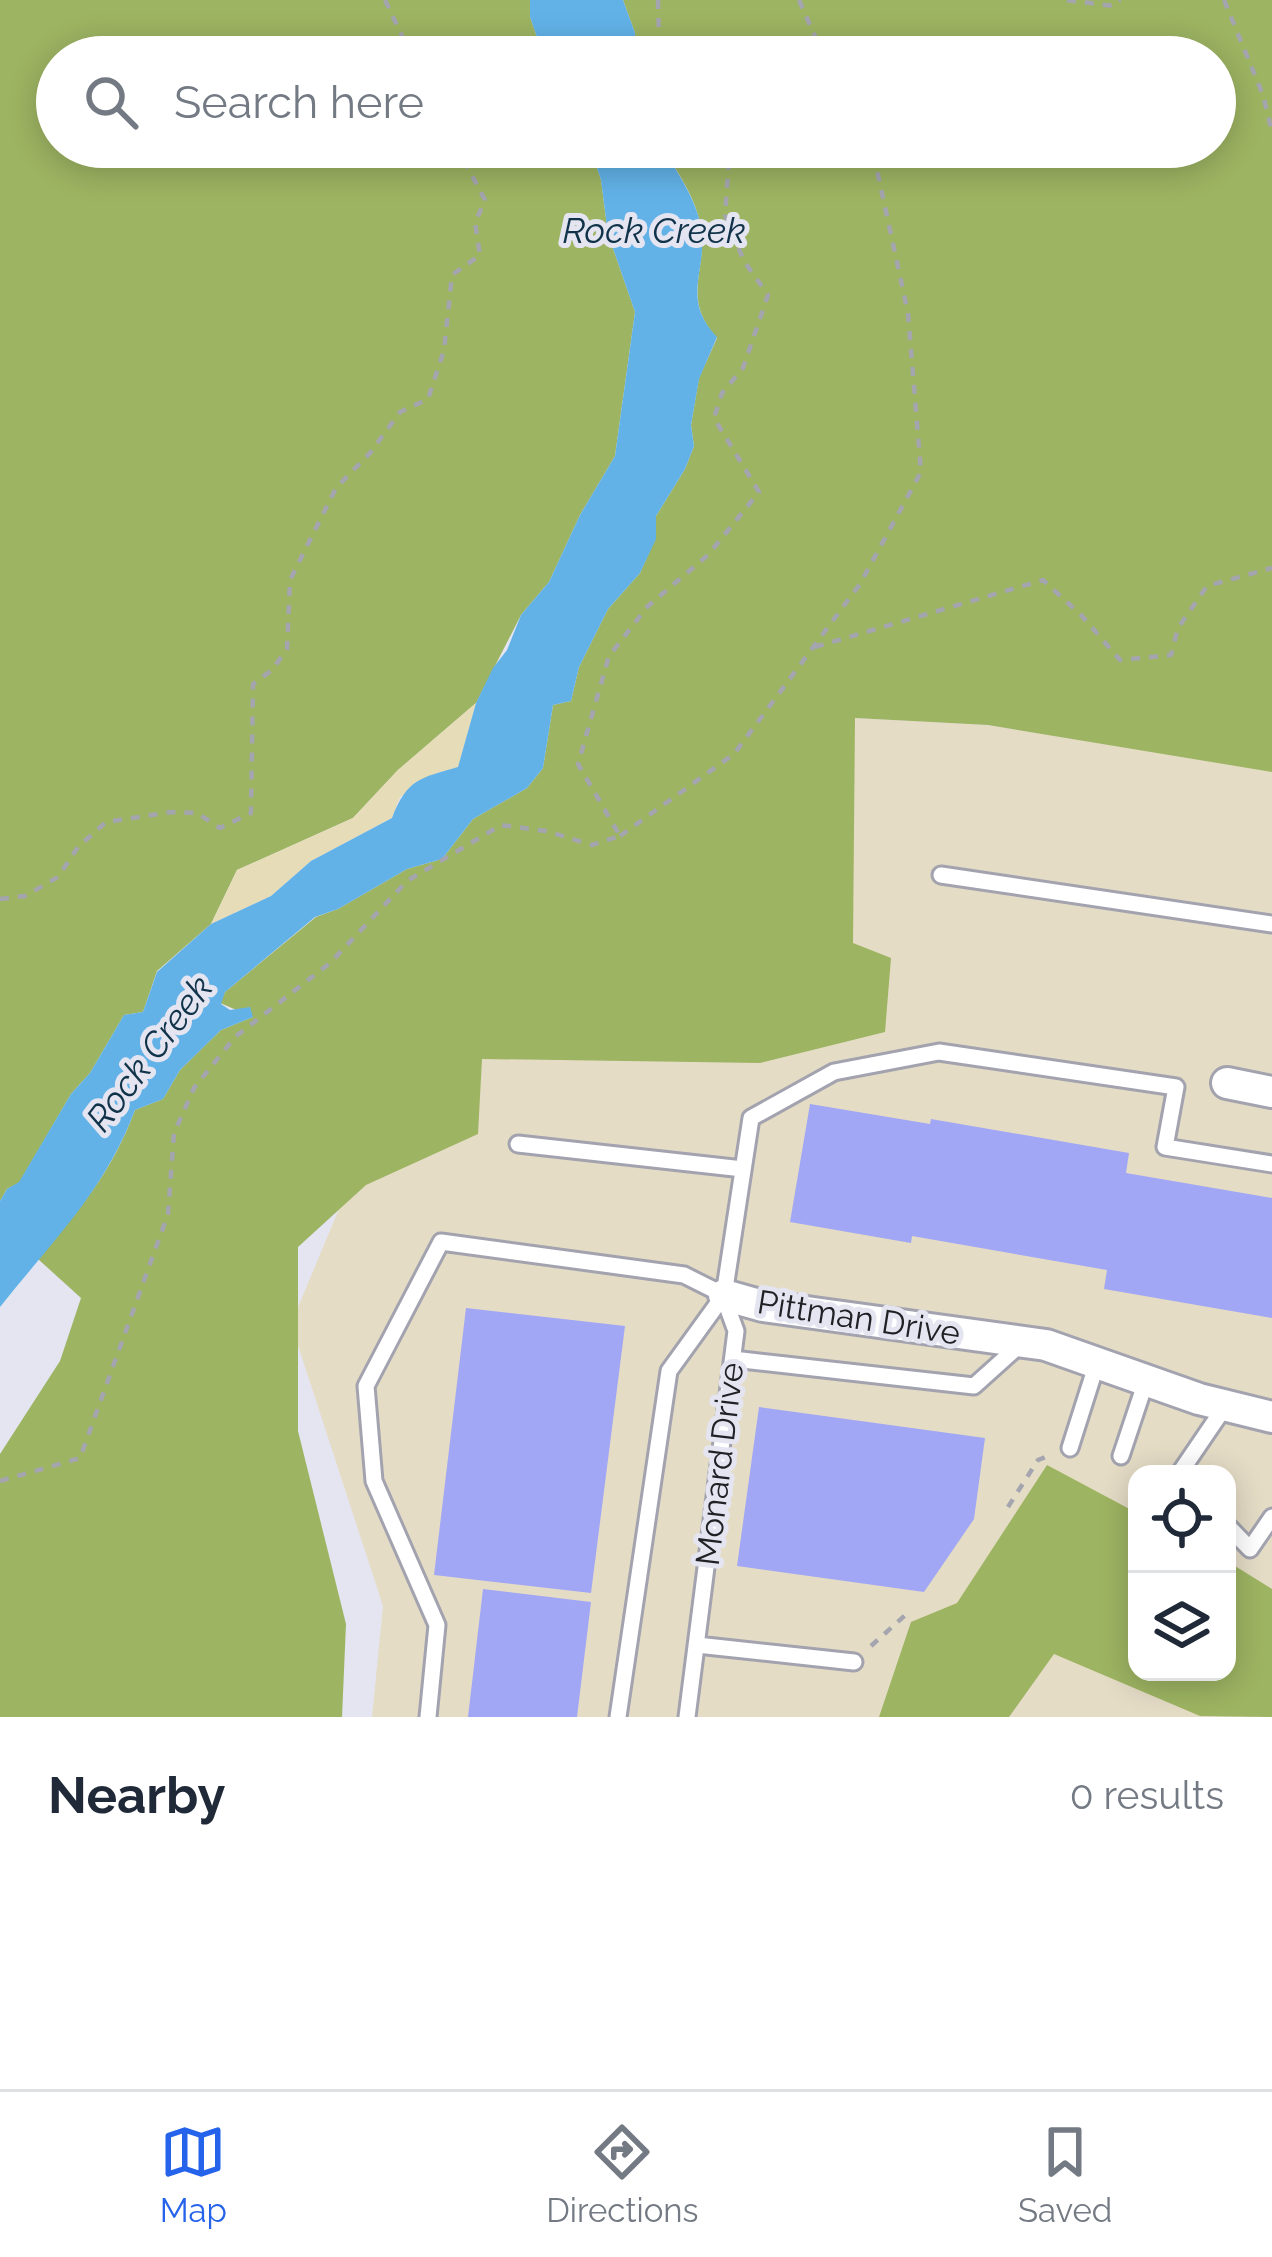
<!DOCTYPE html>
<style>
body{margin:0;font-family:Raleway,sans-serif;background:#f2f2f3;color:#1f2937}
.controls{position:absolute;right:36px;bottom:36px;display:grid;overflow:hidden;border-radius:24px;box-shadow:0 6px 30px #0003}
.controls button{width:108px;height:108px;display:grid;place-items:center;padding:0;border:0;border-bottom:3px solid #e0e1e3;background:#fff;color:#1f2937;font:60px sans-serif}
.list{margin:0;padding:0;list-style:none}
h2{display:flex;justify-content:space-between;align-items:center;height:156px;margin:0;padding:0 48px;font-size:51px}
h2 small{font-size:39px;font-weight:400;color:#747a83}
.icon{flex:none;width:66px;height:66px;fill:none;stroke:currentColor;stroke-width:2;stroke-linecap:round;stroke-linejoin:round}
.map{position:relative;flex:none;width:1272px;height:1717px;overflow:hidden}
.search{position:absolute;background:#fff;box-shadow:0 6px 30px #0003;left:36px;right:36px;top:36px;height:132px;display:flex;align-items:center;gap:30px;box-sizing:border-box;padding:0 42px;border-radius:66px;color:#747a83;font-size:45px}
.sheet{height:372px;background:#fff}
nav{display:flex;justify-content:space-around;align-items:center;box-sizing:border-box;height:168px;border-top:3px solid #e0e1e3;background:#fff;font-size:33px;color:#747a83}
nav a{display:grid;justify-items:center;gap:6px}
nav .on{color:#2563eb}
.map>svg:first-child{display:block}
.industrial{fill:#e5dcc6;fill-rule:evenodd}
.forest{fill:#9db462}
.sand{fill:#e6ddb8}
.water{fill:#62b2e8}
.building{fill:#a1a7f4}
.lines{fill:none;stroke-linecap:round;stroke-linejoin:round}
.lane-casing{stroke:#a2a3ae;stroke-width:21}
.street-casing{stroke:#a2a3ae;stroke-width:36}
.path{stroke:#a4a5af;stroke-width:4.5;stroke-dasharray:9 9;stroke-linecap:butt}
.lane{stroke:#fff;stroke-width:15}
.street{stroke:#fff;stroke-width:30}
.labels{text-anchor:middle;stroke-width:10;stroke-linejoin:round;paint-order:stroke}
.street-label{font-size:33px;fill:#202125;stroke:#e4e5f1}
.water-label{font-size:36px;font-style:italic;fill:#11334a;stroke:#e4e5f1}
</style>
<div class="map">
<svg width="1272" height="1717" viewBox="0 0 1272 1717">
<rect width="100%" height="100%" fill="#e4e5f1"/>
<path class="industrial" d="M855,718l133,7 284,46v946h-900l11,-111 -92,-282 123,-295zM1137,1474h90v198h-90z"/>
<path class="forest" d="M0,0h530v17l14,40h-487v90h533l11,33 7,54 27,78 -20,144 -35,59 -31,67 -28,33 -45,88 -78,67 -45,48 -116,52 -26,54 -54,47 -14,41 -19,3 -34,58 -19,21 -52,89 -12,6 -7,12z
M623,0h649v772l-284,-47 -133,-7 -2,225 38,15 -6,74 -125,31 -278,-4 -4,75 -112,51 -68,62v184l48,193 -4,93h-342v-263l60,-93 21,-63 -43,-39c42,-50 74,-87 97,-149l28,-11 17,-29 41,-40 32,-13 -33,-14 5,-11 91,-75 22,-8 69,-40 35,-10 31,-40 54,-31 16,-20 10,-63 18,-4 8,-34 29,-58 32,-36 15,-34 1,-23 29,-47 9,-23 -3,-21 8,-47 18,-40c-38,-41 -7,-71 -17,-115 -6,-29 -24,-52 -37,-76h552v-90h-579l-1,-24z
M1047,1465l90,48v159h90v-111l45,28v128l-72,-1 -146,-62 -45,63h-130l32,-95 46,-19z"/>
<path class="sand" d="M476,703l-18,65 -18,4 -40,25 -8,21 -81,43 -40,35 -60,28 26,-54 116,-52 45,-48z"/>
<path class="water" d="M530,0h93l12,33 1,24h-92l-14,-40z
M590,147h73c13,24 30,47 37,75 11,45 -22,75 17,115l-18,42 -8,46 3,21 -9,23 -29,47v23l-16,34 -32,36 -29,58 -8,34 -18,4 -10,63 -16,20 -54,31 -31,40 -35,10 -69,40 -23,8 -90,75 -4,12 9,6 20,-3 3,10 -32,13 -41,40 -17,29 -28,11c-31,82 -81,129 -135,197v-106l7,-12 12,-7 52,-88 19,-21 34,-58 19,-3 14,-40 54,-48 60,-28 40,-35 81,-43c15,-39 28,-40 66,-51l18,-64 17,-35 14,-18 14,-35 28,-33 31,-67 35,-59 20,-144 -27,-78 -7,-54z"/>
<path class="building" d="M810,1104l120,20 1,-5 198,34 -3,20 146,25v120l-168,-29 3,-19 -195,-34 -1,7 -121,-21z
M466,1308l159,18 -34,267 -157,-18z
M759,1407l226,31 -11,81 -50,73 -187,-26z
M483,1589l108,13 -14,115h-109z"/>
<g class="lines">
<defs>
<path id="lane" d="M941,875l331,49
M518,1144l225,25
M733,1359l241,27 49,-44
M1070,1448l27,-85
M1121,1456l25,-75
M1179,1474l47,-69
M1227,1525l23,24 22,-32
M697,1645l157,17
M428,1717l9,-92 -63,-144 -8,-95 75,-144 243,33 40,20
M618,1717l51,-346 55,-76 27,-177 83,-46 105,-20 237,35 -11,60 107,17
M687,1717l49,-386 -12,-33"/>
<path id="street" d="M1227,1083l45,9
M724,1295l39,11 283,39 153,54 73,18"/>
</defs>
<use href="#lane" class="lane-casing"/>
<use href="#street" class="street-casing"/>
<path class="path" d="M385,0l27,57
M658,0l1,41 14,16
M799,0l25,57
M1067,0l46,6 7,-6
M1224,0l39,95 9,37
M815,647l228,-67 39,36 38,44 51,-5 7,-27 29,-42 65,-18
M620,836l114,-82 126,-170 61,-112 -13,-159 -36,-166
M0,899l25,-3 33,-19 20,-30 28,-25 66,-10 25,1 23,15 31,-15 2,-129 19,-14 15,-21 3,-69 46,-92 34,-35 30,-41 28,-13 16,-49 8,-75 28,-20 -5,-32 10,-23 -28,-53
M0,1481l80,-23 88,-244 6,-81 20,-45 41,-51 95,-74 77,-82 94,-56 45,6 46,14 28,-9 -42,-72 31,-108 39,-50 60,-51 51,-63 -45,-74 8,-25 21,-25 25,-73 -24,-34 -19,-46 5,-68
M1008,1507l30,-47 15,-6
M871,1646l40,-36"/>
<use href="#lane" class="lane"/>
<use href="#street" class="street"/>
</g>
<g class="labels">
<g class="street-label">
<text transform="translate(859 1317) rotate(9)" y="12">Pittman Drive</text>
<text transform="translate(719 1464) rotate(-83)" y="12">Monard Drive</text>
</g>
<g class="water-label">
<text x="654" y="243">Rock Creek</text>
<text transform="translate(149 1053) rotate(-53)" y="13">Rock Creek</text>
</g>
</g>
</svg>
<div class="controls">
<button><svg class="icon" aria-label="locate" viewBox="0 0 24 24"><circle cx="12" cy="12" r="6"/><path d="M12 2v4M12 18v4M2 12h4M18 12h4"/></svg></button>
<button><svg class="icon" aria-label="layers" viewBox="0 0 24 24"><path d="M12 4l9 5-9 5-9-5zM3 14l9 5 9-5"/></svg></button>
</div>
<div class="search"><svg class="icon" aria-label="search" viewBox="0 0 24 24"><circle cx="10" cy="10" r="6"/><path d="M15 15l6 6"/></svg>Search here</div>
</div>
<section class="sheet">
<h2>Nearby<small>0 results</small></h2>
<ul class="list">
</ul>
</section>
<nav>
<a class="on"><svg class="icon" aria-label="map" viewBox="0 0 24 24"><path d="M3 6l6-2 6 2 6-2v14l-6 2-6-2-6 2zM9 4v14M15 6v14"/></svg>Map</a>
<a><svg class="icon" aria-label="directions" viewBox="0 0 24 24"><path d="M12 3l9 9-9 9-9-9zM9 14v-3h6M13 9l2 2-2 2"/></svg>Directions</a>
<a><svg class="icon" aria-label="saved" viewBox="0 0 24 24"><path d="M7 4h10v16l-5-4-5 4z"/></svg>Saved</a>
</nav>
